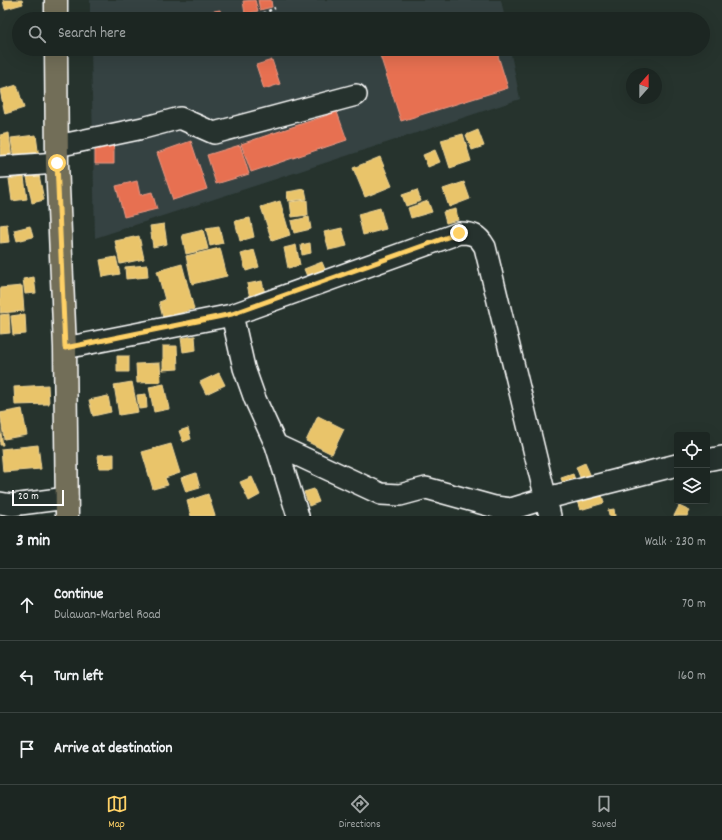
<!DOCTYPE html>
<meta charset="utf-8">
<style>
body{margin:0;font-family:Dekko,sans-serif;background:#29322f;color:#f1f3f6}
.controls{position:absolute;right:12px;bottom:12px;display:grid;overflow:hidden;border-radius:4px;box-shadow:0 4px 16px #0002}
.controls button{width:36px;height:36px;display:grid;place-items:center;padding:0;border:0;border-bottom:1px solid #3a4340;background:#1c2622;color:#f1f3f6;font:20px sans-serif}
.compass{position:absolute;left:626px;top:68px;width:36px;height:36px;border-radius:50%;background:#1c2622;box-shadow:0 4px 16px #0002;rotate:21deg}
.scale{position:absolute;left:12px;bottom:10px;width:52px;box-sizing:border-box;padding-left:4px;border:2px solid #fff;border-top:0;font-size:11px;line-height:14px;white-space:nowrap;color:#fff;-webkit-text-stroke:3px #26332d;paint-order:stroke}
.stop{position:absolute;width:12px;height:12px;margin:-9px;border:3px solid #ffd166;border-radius:50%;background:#fff}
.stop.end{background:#ffd166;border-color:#fff;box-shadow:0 1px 4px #0008}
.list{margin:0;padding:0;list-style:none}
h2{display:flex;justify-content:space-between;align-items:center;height:52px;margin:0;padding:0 16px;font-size:17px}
h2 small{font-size:13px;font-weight:400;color:#a0a5a5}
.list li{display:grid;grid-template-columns:26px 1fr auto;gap:12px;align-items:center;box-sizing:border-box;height:72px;padding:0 16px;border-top:1px solid #3a4340}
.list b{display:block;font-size:15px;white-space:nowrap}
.list p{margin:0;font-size:13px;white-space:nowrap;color:#a0a5a5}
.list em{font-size:13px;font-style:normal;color:#a0a5a5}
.icon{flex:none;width:22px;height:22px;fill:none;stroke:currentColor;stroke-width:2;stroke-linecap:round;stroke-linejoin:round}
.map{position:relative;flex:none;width:722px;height:516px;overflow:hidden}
.search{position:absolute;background:#1c2622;box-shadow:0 4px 16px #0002;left:12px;right:12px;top:12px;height:44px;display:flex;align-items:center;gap:10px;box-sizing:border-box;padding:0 14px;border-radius:22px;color:#a0a5a5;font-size:15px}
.sheet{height:268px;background:#1c2622}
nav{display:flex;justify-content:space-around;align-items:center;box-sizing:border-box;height:56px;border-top:1px solid #3a4340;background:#1c2622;font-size:11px;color:#a0a5a5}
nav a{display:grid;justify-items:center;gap:2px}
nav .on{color:#ffd166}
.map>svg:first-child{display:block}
.built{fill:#354242}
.homes{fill:#e9c46a;stroke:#f0d697}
.shops{fill:#e76f51;stroke:#ee9a85}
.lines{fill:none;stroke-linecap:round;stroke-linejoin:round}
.street-casing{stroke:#fff;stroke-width:24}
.primary-casing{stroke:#fff;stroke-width:25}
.path{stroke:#fff;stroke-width:2.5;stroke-dasharray:3 3;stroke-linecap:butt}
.street{stroke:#26332d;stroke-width:21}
.primary{stroke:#726e59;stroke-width:22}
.route{stroke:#ffd166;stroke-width:5}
</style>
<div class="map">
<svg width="722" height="516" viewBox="0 0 722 516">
<rect width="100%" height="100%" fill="#26332d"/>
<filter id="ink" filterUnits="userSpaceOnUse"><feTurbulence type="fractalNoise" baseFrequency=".025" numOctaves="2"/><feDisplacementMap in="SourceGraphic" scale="8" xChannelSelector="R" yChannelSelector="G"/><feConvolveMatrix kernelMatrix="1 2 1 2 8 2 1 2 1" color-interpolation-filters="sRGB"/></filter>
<g filter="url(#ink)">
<path class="built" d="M90,0h411l4,19h-415z
M91,49h419l10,50 -425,139z"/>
<path class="homes" d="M3,0h19l1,4 -18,5z
M17,85l7,23 -19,6 -5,-24z
M478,130l6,16 -12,4 -6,-15z
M9,133l3,28 -12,1v-27z
M463,134l8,27 -21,7 -9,-28z
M36,135l3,23 -25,3 -3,-23z
M435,150l5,12 -12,5 -5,-12z
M380,157l12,29 -27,11 -12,-29z
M39,175l5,25 -12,3 -5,-26z
M24,177l3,22 -15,2 -3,-22z
M464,182l6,17 -21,8 -6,-18z
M305,189l2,10 -19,2 -1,-9z
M417,190l4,11 -15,5 -4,-11z
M307,200l1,15 -16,2 -2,-15z
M280,201l10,34 -18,6 -11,-34z
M428,201l4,11 -21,6 -3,-10z
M380,208l6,21 -23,6 -5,-21z
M456,209l2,11 -12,3 -3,-11z
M309,217l2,12 -17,4 -3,-12z
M250,218l4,19 -14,4 -5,-20z
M7,224l2,18 -9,1v-18z
M164,224l3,20 -14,3 -3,-21z
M30,226l3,11 -16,4 -3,-11z
M219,226l4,17 -13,3 -4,-18z
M342,228l5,18 -18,4 -5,-18z
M203,230l5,19 -22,5 -4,-19z
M139,236l5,23 -24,5 -5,-23z
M310,243l1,10 -9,2 -1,-10z
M296,245l4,20 -12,3 -4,-20z
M220,248l7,28 -35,8 -6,-28z
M254,250l5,17 -13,4 -5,-17z
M116,257l4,17 -17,3 -3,-17z
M322,262l5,12 -18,7 -5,-12z
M182,264l12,45 -31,9 -4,-16 6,-2 -8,-29z
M147,265l1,12 -22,2 -1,-12z
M34,277l2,16 -11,1 -2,-15z
M262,281l3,13 -15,4 -3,-14z
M22,286l2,25 -24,2v-25z
M9,314l1,19 -10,1v-19z
M25,314l1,20 -13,1 -2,-19z
M195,336l1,14 -13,2 -2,-14z
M163,346h14l1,23 -15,1z
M117,356h12v16h-12z
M160,363l1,19 -24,1 -1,-19z
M219,373l6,12 -19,9 -6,-12z
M132,382l6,30 -19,3 -5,-30z
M164,384l5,25 -15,3 -5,-25z
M48,385l1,19 -34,1 -1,-18z
M146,394l1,14 -8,1 -2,-14z
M108,396l3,16 -18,4 -4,-16z
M22,409l5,26 -23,4 -4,-26z
M318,416l26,13 -12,25 -26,-13z
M0,428l3,17h-3z
M188,428l3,11 -8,3 -4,-11z
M171,444l9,29 -15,5 3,7 -15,4 -11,-37z
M38,445l3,24 -38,3 -2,-23z
M114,454v14h-15l-1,-13z
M585,463l8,18 -10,4 -7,-18z
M196,473l4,15 -14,4 -5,-14z
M573,474l4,11 -12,4 -4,-11z
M252,477l8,18 -11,6 -9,-19z
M314,489l5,13 -10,4 -5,-14z
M601,491l3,12 -24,7 -4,-12z
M208,494l7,22h-24l-4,-15z
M679,506l11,5 -3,5h-13z
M614,509l1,7h-6l-1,-6z"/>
<path class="shops" d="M255,0l3,11 -13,3 -2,-13z
M258,0h13l1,7 -12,3z
M220,10l2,9h-13l-1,-7z
M206,12l2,7h-13l-1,-5z
M190,14l1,5h-12l-1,-3z
M378,49h118l12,39 -107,33z
M272,60l8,24 -16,5 -8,-24z
M337,112l10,28 -96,32 -10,-28z
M191,141l16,48 -34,11 -16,-47z
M240,145l9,29 -33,10 -9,-29z
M95,146h19v18h-19z
M137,181l3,14 12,-3 5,17 -33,8 -8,-31z"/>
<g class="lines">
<defs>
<path id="street" d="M57,146l86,-18 37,-10 34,15 142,-38
M0,167l57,-4
M232,315l12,53 11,31 21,46 22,71
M65,348l167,-33 227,-82c14,0 19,2 26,14l65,269
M276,445l105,49 19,1 26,-7 69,19 16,2 36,-11 130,-33
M707,460l15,-3
M0,503l12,2 55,-7"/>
<path id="primary" d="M56,0v19
M56,49l1,114 8,185 2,168"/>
</defs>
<use href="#street" class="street-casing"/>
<use href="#primary" class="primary-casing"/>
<path class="path" d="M252,19l23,-11"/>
<use href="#street" class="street"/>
<use href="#primary" class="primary"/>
</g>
</g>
<g class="lines" filter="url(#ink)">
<path class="route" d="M57,163l8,185 167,-34 227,-81"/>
</g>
</svg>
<div class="controls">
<button><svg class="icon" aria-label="locate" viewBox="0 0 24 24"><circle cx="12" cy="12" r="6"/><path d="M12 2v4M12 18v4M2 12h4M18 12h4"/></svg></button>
<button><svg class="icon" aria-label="layers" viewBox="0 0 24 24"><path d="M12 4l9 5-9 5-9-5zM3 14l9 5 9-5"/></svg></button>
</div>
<svg class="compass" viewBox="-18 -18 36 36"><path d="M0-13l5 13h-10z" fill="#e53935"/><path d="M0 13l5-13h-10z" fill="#a0a5a5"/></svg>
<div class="scale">20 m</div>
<div class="stop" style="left:57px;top:163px"></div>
<div class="stop end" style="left:459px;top:233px"></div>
<div class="search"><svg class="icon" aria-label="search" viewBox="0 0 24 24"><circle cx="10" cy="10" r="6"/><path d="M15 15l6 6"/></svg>Search here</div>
</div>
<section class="sheet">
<h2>3 min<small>Walk · 230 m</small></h2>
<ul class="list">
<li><svg class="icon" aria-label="ahead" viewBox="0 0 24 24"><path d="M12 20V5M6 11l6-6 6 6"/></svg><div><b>Continue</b><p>Dulawan-Marbel Road</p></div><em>70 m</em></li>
<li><svg class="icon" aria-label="left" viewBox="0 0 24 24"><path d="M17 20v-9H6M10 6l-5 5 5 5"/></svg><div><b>Turn left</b></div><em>160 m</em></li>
<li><svg class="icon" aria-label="arrive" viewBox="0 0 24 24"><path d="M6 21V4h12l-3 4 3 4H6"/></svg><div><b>Arrive at destination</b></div></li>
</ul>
</section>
<nav>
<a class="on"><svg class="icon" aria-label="map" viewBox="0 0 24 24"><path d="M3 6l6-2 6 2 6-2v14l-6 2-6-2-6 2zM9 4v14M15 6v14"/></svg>Map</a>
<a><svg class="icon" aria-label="directions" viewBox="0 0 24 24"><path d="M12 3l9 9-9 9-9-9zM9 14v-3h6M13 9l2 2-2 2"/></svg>Directions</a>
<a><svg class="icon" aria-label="saved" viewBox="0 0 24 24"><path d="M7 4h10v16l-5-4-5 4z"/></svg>Saved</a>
</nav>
